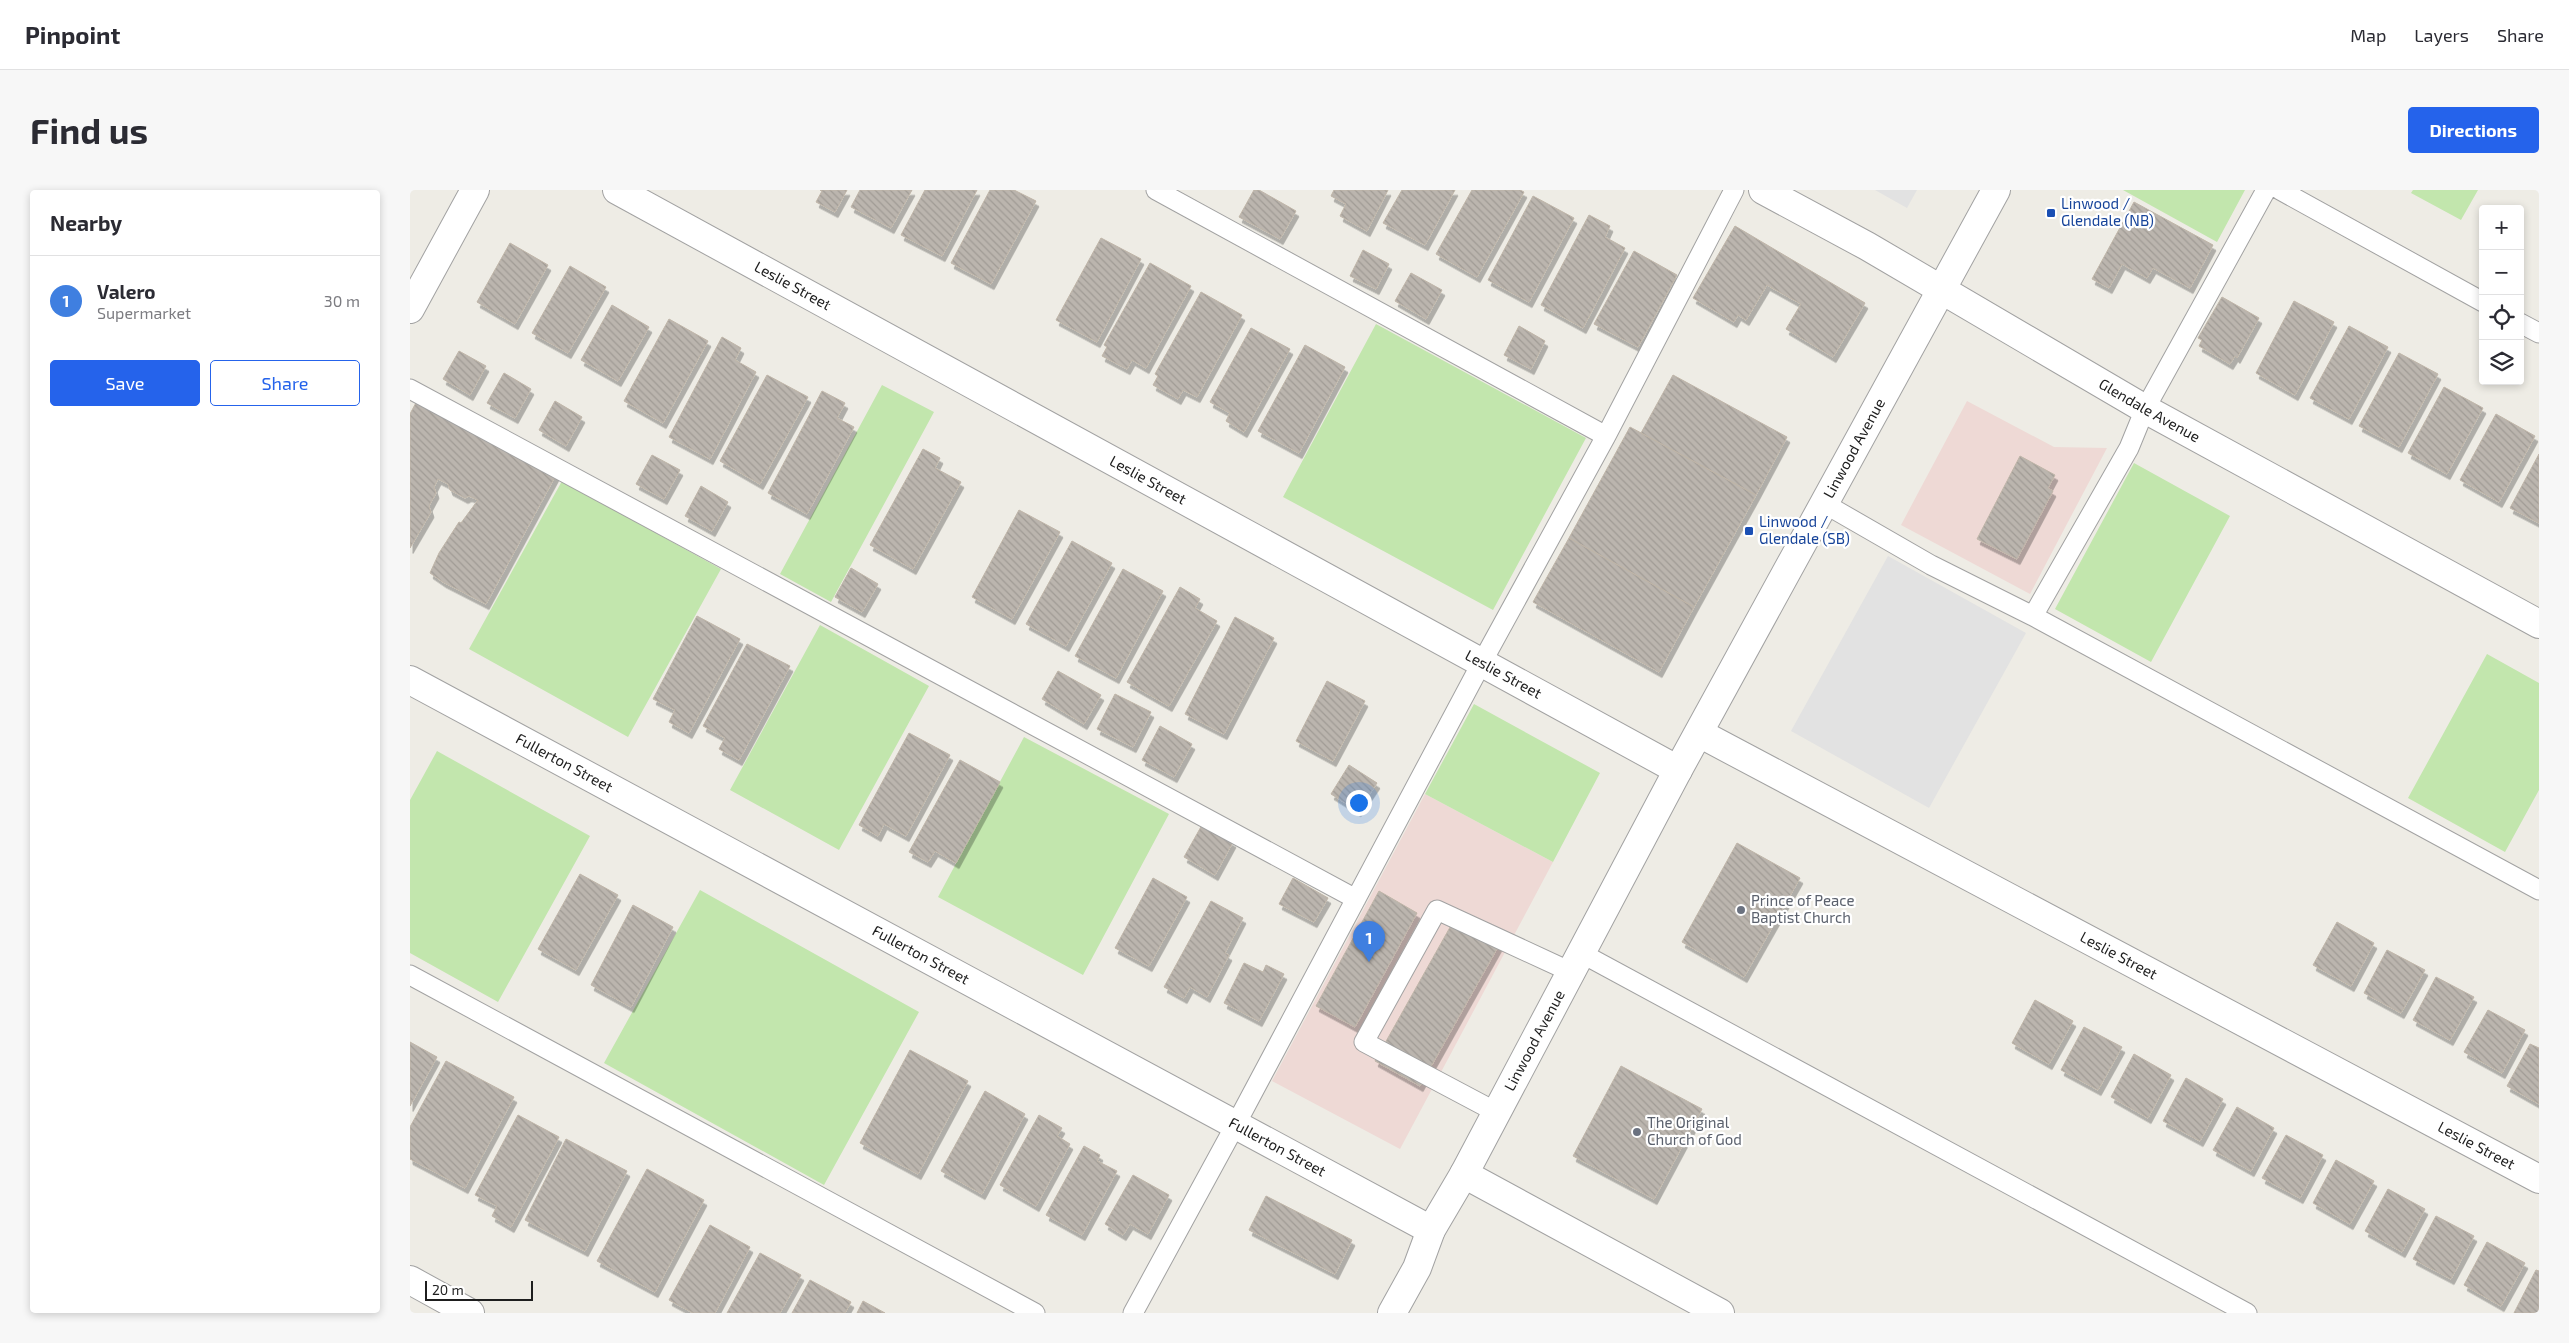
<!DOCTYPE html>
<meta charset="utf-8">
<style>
body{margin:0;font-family:"Exo 2",sans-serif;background:#f7f7f7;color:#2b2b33}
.controls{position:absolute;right:15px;top:15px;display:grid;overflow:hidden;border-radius:5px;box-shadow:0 2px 8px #0003}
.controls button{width:45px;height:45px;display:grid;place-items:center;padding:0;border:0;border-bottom:1px solid #e1e1e2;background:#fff;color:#2b2b33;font:25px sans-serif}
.scale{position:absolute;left:15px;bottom:12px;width:108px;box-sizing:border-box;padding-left:5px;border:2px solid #1e1e1e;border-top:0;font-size:14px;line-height:18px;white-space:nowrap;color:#1e1e1e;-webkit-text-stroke:4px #fff;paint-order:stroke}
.you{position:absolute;left:948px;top:612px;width:18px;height:18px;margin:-12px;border:4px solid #fff;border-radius:50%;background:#1a73e8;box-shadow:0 0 0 8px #1a73e833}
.badge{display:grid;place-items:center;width:32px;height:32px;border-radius:50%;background:#2563eb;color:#fff;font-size:16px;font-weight:700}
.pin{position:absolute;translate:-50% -41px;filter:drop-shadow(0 1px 2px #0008)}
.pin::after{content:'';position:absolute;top:26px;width:18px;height:15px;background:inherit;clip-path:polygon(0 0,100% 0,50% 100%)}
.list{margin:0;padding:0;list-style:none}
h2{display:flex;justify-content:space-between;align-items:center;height:65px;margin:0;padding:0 20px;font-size:21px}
h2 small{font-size:16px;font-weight:400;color:#7c7c81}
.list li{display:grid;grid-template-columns:32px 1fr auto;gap:15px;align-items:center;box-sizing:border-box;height:90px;padding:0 20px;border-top:1px solid #e1e1e2}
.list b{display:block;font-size:19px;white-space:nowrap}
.list p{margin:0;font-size:16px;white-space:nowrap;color:#7c7c81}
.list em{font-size:16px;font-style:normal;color:#7c7c81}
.actions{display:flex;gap:10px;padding:15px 20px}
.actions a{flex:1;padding:11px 0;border:1px solid #2563eb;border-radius:5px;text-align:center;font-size:18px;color:#2563eb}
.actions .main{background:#2563eb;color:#fff}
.icon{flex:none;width:28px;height:28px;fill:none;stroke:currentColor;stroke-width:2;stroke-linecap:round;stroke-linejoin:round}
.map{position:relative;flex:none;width:2129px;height:1123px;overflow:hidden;border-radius:5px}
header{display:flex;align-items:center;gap:30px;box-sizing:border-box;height:70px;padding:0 25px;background:#fff;border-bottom:1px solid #e1e1e2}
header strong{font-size:24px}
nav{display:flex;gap:28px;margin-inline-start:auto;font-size:18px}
.intro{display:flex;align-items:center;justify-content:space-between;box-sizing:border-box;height:120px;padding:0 30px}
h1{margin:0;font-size:35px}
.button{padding:12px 22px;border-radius:5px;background:#2563eb;color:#fff;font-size:18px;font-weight:700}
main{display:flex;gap:30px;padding:0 30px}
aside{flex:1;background:#fff;border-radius:5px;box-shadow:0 2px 8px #0003}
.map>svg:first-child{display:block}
.commercial{fill:#eed9d5}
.grass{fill:#c2e6ad}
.parking{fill:#e2e2e2}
.building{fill:url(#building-back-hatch);stroke:#bfb5a8;filter:url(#shadow)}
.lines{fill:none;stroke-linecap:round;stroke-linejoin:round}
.service-casing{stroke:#a2a2a2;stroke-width:21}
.minor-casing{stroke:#a2a2a2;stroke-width:30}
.tertiary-casing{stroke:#a2a2a2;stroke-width:30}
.service{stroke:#fff;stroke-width:19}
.minor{stroke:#fff;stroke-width:28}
.tertiary{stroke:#fff;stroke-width:28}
.transit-dot{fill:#1a4fb4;stroke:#fff;stroke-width:2}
.worship-dot{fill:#6b7280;stroke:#fff;stroke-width:2}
.labels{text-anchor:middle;stroke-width:4.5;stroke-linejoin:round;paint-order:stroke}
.transit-label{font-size:15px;fill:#164399;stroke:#fff;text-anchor:start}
.street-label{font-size:15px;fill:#1e1e1e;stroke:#fff}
.worship-label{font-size:15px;fill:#5b616d;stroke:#fff;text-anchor:start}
</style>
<header>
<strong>Pinpoint</strong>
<nav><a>Map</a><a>Layers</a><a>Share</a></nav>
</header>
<div class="intro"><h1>Find us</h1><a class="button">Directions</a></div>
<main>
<aside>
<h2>Nearby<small></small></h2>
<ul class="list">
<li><span class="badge" style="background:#3f7fe0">1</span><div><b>Valero</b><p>Supermarket</p></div><em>30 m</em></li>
</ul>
<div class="actions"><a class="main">Save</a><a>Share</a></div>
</aside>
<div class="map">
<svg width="2129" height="1123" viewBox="0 0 2129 1123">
<defs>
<pattern id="building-back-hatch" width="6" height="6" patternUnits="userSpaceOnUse" patternTransform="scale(1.25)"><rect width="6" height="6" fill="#bbb5ae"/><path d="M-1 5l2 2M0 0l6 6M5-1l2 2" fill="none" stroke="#a09b95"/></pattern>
<filter id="shadow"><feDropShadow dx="3" dy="5.5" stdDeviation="0" flood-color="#0004"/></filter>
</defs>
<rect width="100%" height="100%" fill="#eeece5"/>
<path class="commercial" d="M1557,211l87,46 53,1 -77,146 -129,-69z
M1015,604l128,68 -153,287 -128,-68z"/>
<path class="grass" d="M1713,0h122l-28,52z
M2003,0h65l-17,30 -50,-27z
M966,134l210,114 -93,172 -210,-113z
M472,195l52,27 -103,190 -51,-28z
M1724,273l96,53 -79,146 -96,-53z
M152,291l159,88 -93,168 -159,-88z
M410,435l109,61 -90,164 -109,-60z
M2077,464l52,29v107l-34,62 -97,-54z
M1064,514l126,69 -47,89 -128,-68z
M614,547l145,77 -86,161 -145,-78z
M27,561l153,85 -92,166 -88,-49v-153z
M290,700l219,122 -95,173 -220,-122z"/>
<path class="parking" d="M1465,0h42l-10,18z
M1478,366l138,77 -97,175 -138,-77z"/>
<path class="building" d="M410,0h27l-12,22 -19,-10 6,-11z
M450,0h52l-21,38 -40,-21z
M515,0h52l-35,66 -41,-21z
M580,0h24l22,11 -45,83 -40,-21z
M844,0h5l37,21 -16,28 -41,-22z
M924,0h54l-21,41 -27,-15 6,-12 -15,-8z
M992,0h53l-30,55 -42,-22z
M1062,0h48l4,2 -47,85 -41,-23z
M1123,6l41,22 -45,84 -41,-22z
M1724,12l79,43 -23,43 -37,-20 -6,10 -25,-14 -13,24 -17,-9z
M1179,25l21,11 -5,11 20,11 -42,80 -42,-23z
M1325,36l130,77 -32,54 -47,-28 15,-25 -34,-19 -21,35 -8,-5 -4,7 -41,-24z
M691,48l40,21 -44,83 -41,-22z
M100,53l38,22 -33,59 -38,-22z
M953,60l26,14 -13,25 -26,-13z
M1224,61l43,24 -39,72 -44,-23z
M740,73l41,23 -45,82 -14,-8 -5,9 -25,-13 5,-9 -3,-2z
M160,76l36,21 -38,66 -36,-20z
M1001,83l31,17 -16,29 -31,-18z
M791,102l41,23 -45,82 -14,-7 -5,9 -25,-14 5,-9 -3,-2z
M1812,107l37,21 -22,40 -2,-2 -5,8 -31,-18 3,-6 -4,-2z
M1884,111l40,21 -39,73 -39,-22z
M202,115l37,22 -31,54 -37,-21z
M259,129l39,22 -45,82 -39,-22z
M1109,136l26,15 -14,28 -27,-14z
M1939,136l39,21 -39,72 -39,-21z
M841,138l39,21 -46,83 -18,-11 4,-8 -20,-11z
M312,147l19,11 -6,12 21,12 -46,87 -41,-22z
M895,155l40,22 -46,86 -41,-22z
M49,161l27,15 -16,29 -27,-16z
M1989,163l39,21 -39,73 -40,-21z
M94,183l27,16 -16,29 -28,-15z
M357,185l41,22 -48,87 -40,-23z
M1263,185l114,62 -31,58 -115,-62z
M2034,197l39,21 -36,66 -39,-21z
M412,201l23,12 -8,15 17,9 -47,87 -39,-21z
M9,207l138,76 -71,131 -43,-22 -13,-9 9,-20 20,-31 2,1 17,-23 -9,-4 -4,2 -15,-8 -2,-6 -10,-5 -4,8 2,6 -7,13 2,6 -21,36v-134z
M145,211l27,16 -16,29 -27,-16z
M2086,224l39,22 -36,66 -39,-22z
M1220,237l126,68 -62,112 -125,-69z
M513,259l17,9 -5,10 26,14 -48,87 -43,-24z
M2129,264v69l-29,-15z
M242,265l28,15 -16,29 -28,-15z
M1610,266l35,19 -7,13 5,3 -36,68 -40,-20z
M291,296l27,16 -16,29 -27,-15z
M609,320l41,22 -48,87 -40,-22z
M1159,348l125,69 -35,65 -126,-70z
M662,351l40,22 -46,83 -40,-22z
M441,378l27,16 -16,28 -27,-15z
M713,379l40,22 -47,87 -41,-22z
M770,397l20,12 -5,9 22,13 -48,85 -42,-24z
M287,426l43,23 -51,94 -20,-11 6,-12 -22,-11z
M825,427l39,21 -50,96 -39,-20z
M337,454l43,22 -51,94 -20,-11 6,-11 -22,-12z
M648,481l43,24 -17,29 -42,-25z
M917,491l38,20 -32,60 -37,-20z
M705,504l36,18 -18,35 -36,-18z
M750,536l32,18 -18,33 -32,-17z
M499,543l41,22 -44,81 -22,-12 -6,12 -19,-11z
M550,570l40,22 -44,81 -21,-12 -7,11 -19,-10z
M939,575l28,18 -19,28 -27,-17z
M792,635l31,17 -18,33 -31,-18z
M1327,653l63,35 -56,99 -62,-35z
M170,684l38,21 -42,75 -38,-21z
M743,688l34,19 -38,69 -34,-18z
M883,688l35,20 -14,24 -35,-18z
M969,701l38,22 -62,114 -39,-21z
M801,711l32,17 -18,35 4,2 -22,42 -17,-10 -6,11 -20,-11z
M223,715l40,22 -42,80 -40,-22z
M1048,723l45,25 -83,148 -45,-25z
M1927,732l37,21 -23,43 -38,-21z
M1977,760l38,20 -24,43 -37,-20z
M834,773l19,9 3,-7 18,9 -25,47 -35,-18z
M2026,787l38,20 -24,43 -37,-20z
M1625,810l38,21 -24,43 -37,-21z
M2078,820l37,20 -23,43 -38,-21z
M1674,837l38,20 -24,43 -37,-20z
M0,852l27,15 -27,49z
M2120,854l9,4v56l-32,-18z
M500,860l58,31 -50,93 -58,-31z
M1724,864l37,21 -23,43 -37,-21z
M36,871l68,36 -49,91 -55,-29v-32z
M1211,876l81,43 -48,90 -81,-43z
M1776,888l37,21 -23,42 -37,-20z
M575,901l40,23 -43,80 -41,-23z
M1827,917l37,21 -23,43 -38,-21z
M108,925l41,22 -48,90 -19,-11 5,-10 -22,-11z
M629,925l23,13 -5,8 13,8 -34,62 -36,-21z
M1876,945l37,20 -23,43 -38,-20z
M156,949l61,32 -42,80 -60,-31z
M674,956l16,9 -3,6 20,10 -35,64 -36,-20z
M1926,970l38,21 -24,43 -37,-21z
M237,979l57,31 -49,92 -58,-31z
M723,985l36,20 -21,39 -18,-10 -7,11 -18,-11z
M1978,999l37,20 -23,43 -37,-21z
M856,1006l86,44 -17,34 -86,-44z
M2026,1026l38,20 -23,43 -38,-20z
M300,1035l40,22 -35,66h-22l-24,-13z
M2077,1052l38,21 -24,43 -37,-21z
M350,1063l41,22 -21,38h-53z
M2126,1080l3,1v42h-25z
M400,1090l41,22 -6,11h-53z
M453,1111l22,12h-28z"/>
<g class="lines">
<defs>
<path id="service" d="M746,0l450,246
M1870,0l203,112
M2110,133l19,10
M0,199l946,510
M1415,314l106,61 102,51 506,274
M1623,426l96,-168 16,-39 121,-219
M1171,763l666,360
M0,785l625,338
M1086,922l-132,-70 73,-132 134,62
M723,1123l103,-189 245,-460 125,-228 128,-246"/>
<g id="minor">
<path id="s1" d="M207,0l1061,580"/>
<path id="s2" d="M1353,0l104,56 278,163 394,215"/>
<path d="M0,119l65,-119"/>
<path id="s3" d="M0,490l1021,550"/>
<path id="s4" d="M1289,543l840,446"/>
<path d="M1054,984l256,139"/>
<path d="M0,1090l60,33"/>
</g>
<g id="tertiary">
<path id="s5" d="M982,1123l25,-45 14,-38 33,-56 214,-404 318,-580"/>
</g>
</defs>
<use href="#service" class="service-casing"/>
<use href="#minor" class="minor-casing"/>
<use href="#tertiary" class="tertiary-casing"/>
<use href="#service" class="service"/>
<use href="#minor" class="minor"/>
<use href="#tertiary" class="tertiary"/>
</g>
<g class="transit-dot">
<rect x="1636" y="18" width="10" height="10" rx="2.5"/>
<rect x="1334" y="336" width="10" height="10" rx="2.5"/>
</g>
<g class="worship-dot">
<circle cx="1331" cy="720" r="5"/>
<circle cx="1227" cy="942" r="5"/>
</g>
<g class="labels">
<g class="transit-label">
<text x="1651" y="19">Linwood /<tspan x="1651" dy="17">Glendale (NB)</tspan></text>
<text x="1349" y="337">Linwood /<tspan x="1349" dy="17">Glendale (SB)</tspan></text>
</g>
<g class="street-label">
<text dy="5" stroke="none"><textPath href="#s1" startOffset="200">Leslie Street</textPath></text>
<text dy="5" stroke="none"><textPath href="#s2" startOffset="445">Glendale Avenue</textPath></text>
<text dy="5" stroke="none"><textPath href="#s5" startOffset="981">Linwood Avenue</textPath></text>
<text dy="5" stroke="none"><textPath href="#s1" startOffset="605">Leslie Street</textPath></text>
<text dy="5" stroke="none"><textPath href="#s1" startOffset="1010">Leslie Street</textPath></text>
<text dy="5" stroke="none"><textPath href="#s3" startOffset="175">Fullerton Street</textPath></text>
<text dy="5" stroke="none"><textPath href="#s3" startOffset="580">Fullerton Street</textPath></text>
<text dy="5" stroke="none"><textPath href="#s4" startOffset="475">Leslie Street</textPath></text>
<text dy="5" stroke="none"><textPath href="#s5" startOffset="308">Linwood Avenue</textPath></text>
<text dy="5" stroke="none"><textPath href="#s3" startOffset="985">Fullerton Street</textPath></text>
<text dy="5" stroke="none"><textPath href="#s4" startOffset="880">Leslie Street</textPath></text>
</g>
<g class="worship-label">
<text x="1341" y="716">Prince of Peace<tspan x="1341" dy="17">Baptist Church</tspan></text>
<text x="1237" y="938">The Original<tspan x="1237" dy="17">Church of God</tspan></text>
</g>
</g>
</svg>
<div class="controls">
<button>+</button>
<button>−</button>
<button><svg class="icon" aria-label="locate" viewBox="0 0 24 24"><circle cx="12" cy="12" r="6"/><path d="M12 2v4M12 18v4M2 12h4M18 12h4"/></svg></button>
<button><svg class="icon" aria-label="layers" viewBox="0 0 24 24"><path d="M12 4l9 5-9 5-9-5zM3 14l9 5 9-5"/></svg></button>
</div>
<div class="scale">20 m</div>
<div class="you"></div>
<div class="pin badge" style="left:959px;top:772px;background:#3f7fe0">1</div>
</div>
</main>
